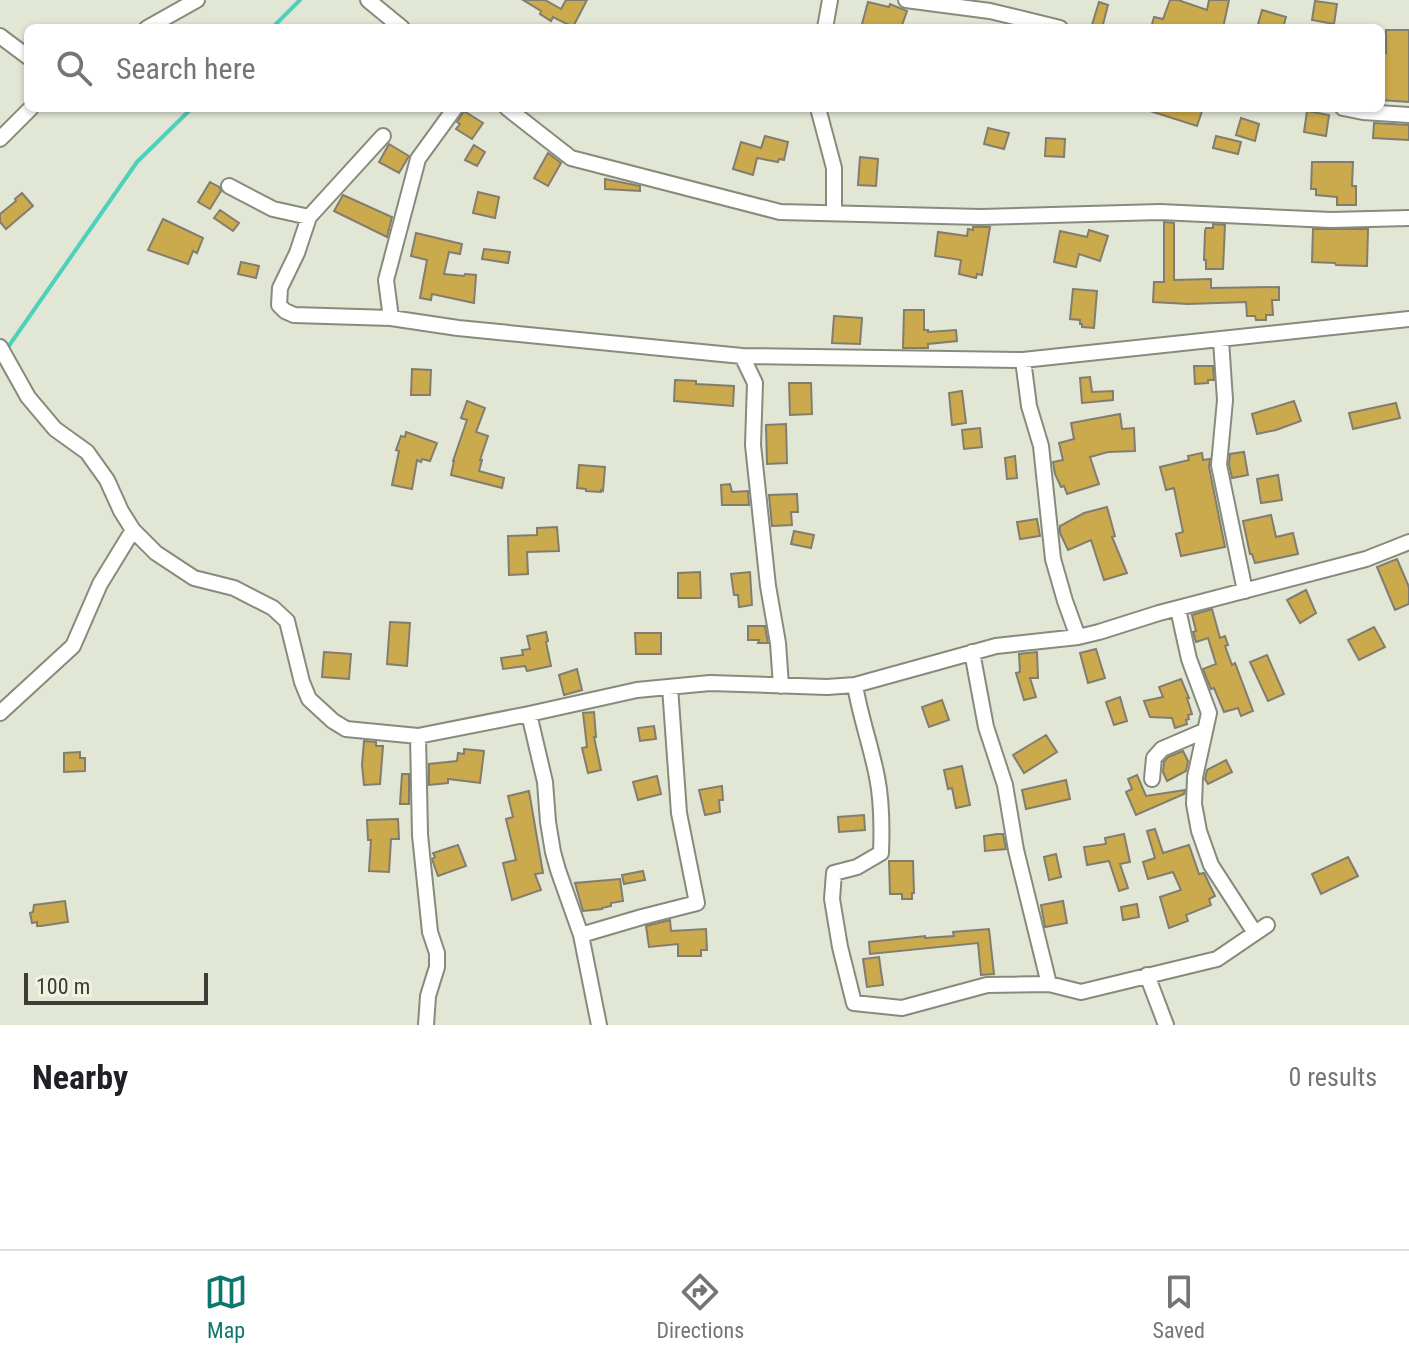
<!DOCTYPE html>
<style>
body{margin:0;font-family:"Roboto Condensed",sans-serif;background:#f2f2f2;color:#202124}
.scale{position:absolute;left:24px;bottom:20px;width:184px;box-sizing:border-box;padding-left:8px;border:4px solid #3a3c35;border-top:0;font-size:22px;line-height:28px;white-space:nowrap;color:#3a3c35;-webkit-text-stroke:6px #eef3e2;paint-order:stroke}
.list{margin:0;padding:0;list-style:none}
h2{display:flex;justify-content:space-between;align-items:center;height:104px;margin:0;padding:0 32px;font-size:34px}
h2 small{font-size:26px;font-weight:400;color:#757577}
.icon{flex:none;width:44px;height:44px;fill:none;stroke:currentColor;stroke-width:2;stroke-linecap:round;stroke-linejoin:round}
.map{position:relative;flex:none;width:1409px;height:1025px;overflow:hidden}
.search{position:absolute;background:#fff;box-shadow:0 2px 6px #0004;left:24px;right:24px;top:24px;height:88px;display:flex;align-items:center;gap:20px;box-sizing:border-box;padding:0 28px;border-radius:12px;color:#757577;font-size:30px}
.sheet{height:224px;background:#fff}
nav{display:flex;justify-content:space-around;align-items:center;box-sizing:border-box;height:112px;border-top:2px solid #e0e0e0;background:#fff;font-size:22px;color:#757577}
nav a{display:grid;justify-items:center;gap:4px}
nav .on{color:#0f766e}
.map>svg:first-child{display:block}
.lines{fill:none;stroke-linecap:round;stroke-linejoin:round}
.stream{stroke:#4ed0ba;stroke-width:4}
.building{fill:#cbaa4d;stroke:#827d6e;stroke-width:2}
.street-casing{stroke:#878b7c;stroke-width:18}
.street{stroke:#fff;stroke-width:14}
</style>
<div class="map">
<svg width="1409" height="1025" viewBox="0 0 1409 1025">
<rect width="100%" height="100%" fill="#e1e6d5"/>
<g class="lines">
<path class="stream" d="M272,28l28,-28
M6,350l131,-188 55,-54"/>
</g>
<path class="building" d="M523,0h22l16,9 5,-9h21l-14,27 -20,-10 -2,4 -11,-7 1,-3z
M1170,0h8l29,10 2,-10h20l-6,28h-72l3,-11 9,2z
M1315,1l22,3 -3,20 -22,-4z
M868,2l21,5 1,-3 17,7 -6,17h-40z
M1099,2l9,3 -6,23h-11z
M1262,10l24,7 -3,11h-26z
M1386,30h23v72l-28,-2v-48l5,1z
M1147,108h56l-6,18 -50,-16z
M464,111l19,12 -11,16 -16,-10 4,-5 -3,-2z
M1307,111l22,4 -3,21 -22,-4z
M1241,118l18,6 -4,17 -19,-6z
M1374,123l35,2v15l-36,-2z
M988,128l21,5 -5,16 -20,-5z
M765,136l23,6 -4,18 -5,-1 -1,3 -21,-4 -4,17 -20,-6 8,-27 20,6z
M1216,136l25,6 -3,12 -25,-6z
M1046,138l19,1 -1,18 -19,-1z
M389,144l20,12 -10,17 -20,-11z
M474,145l11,7 -8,14 -12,-6z
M548,153l13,10 -13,23 -14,-8z
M860,157l18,2 -2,27 -18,-1z
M1312,162h41l-1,24h4v19h-19v-8l-21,-2v-6h-5z
M605,179l35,7v5l-35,-2z
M210,182l9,5 2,4 -11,18 -12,-7z
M478,192l21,5 -4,21 -22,-5z
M22,193l11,13 -27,23 -6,-7v-8l16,-13 -1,-2z
M343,195l49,22 -5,20 -53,-26z
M220,210l19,13 -6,8 -19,-13z
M163,219l40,19 -6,15 -4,-2 -5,13 -40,-14z
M1164,222l10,1v57l37,-1v9l68,-1v13h-7l1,15h-7v5h-10l-1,-4h-8l-1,-14 -58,2 -35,-2 1,-20h10z
M1213,224l12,1 -2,44h-17v-9h-2l1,-29 1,-3h7z
M973,227h17l-8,48 -5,-1 -1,4 -17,-4 2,-14 -26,-4 3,-24 29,4 1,-7 5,1z
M1313,229h55l-1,37 -31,-1 -1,-2 -23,-1z
M1089,230l19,6 -8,25 -21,-7 -3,13 -22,-5 6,-31 27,6z
M416,233l46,11 -2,10 -11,-2 -5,22 20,2 1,-2 11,1 -2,28 -42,-9 -1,6 -11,-2 7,-38 -16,-4z
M484,249l26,3 -2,11 -26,-4z
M241,262l18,4 -3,12 -18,-4z
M1073,289l24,2 -3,37 -12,-1v-3h-2v-4l-10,-1z
M904,310h20v20h4v2l28,-2 1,11 -29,3v4h-25z
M834,316l28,2 -2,26 -28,-1z
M1194,366h19l1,14h-6v3l-13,1z
M412,369l19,1 -1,25h-19z
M1090,377l2,15 21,-1v9l-31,3 -2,-25z
M675,380l21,1v3l38,2 -1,20 -59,-5z
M789,383h22l1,31 -22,1z
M962,391l4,32 -14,2 -3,-32z
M467,401l18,7 -9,24 12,4 -8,24h2l-3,11 25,7 -2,10 -51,-13 3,-14h-1l14,-41 -6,-2z
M1294,401l7,20 -25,9 -19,4 -5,-20z
M1396,403l4,15 -47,11 -4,-16z
M1120,414l2,15 12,-1 1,23 -27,1 -18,5 9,27 -32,10 -3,-8 -3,1 -6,-13 -2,-12 10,-2 -4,-17 15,-4 -3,-16z
M786,424l1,39 -20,1 -1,-39z
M980,428l2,19 -18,2 -2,-19z
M406,432l31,11 -7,18 -8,-2 -1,3 -4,-2 -5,29 -20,-4 7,-34 -3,-1 5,-14 4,1z
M1244,452l4,23 -16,3 -3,-14 1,-10z
M1202,453l1,7 7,-1 -1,8 16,80 -44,9 -5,-22 7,-2 -9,-44 -8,2 -6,-23 29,-7 -1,-4z
M1015,456l2,22 -10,1 -2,-21z
M579,465l26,2 -2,24 -2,-1v2l-15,-1v-2l-9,-1z
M1278,475l4,25 -21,3 -4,-24z
M730,484l2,8 16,-1 1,14h-27l-1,-20z
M797,494l1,18h-7l1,13 -20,1 -3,-31z
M1107,507l8,29 -3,1 15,36 -23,7 -13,-40 -23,10 -8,-17v-7l24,-13z
M1271,515l5,22 17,-4 5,21 -43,9 -3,-9h-2l-7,-33z
M1037,519l3,17 -20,3 -3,-17z
M557,527l2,24 -32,1 1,22 -19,1 -1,-39 29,-1v-7z
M794,531l20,4 -3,13 -20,-4z
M1397,559l12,28v17l-14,6 -18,-43z
M700,572l1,26h-23v-25z
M750,572l2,33 -13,2 -1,-12h-4l-3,-21z
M1306,590l10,23 -16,10 -13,-23z
M1212,609l8,29 5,-2 3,9 -3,1 7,19 3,-2 18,48 -12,5 -3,-8 -14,4 -10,-24 -3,1 -8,-20 13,-5 -8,-26 -12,4 -3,-10 3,-1 -4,-16z
M390,622l20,1 -3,43 -20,-2z
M748,626h17l3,17h-10l1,-3h-11z
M1374,627l11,20 -26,13 -11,-20z
M546,632l2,9 -2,1 5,24 -24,5 -2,-5 -22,3 -2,-11 22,-3 -1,-5 8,-1 -3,-13z
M635,633h26v21h-25z
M1096,649l9,29 -17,5 -8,-30z
M324,652l27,2 -2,25 -27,-2z
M1037,652l1,26h-8l6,19 -12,3 -8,-27 4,-1 -1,-18z
M1267,655l17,39 -16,7 -18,-39z
M577,669l5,21 -18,5 -5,-20z
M1181,679l8,19h-2l5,16 -4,1 1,4 -3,1 1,4 -12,4 -3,-10 -22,-1 -6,-16 19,-4 -4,-10z
M1120,697l7,24 -13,4 -8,-23z
M942,700l7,20 -20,7 -7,-20z
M594,712l2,25h-2l7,33 -13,3 -6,-25 5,-1 -4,-34z
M654,726l2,13 -16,2 -2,-13z
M1046,735l11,17 -33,21 -11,-18z
M364,741l12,1v4h7l-3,38 -16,1 -2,-20z
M464,749l20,2 -4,32 -32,-4v4l-19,2v-21l28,-3 1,-8 6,1z
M1183,751l5,10 -2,10 -19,10 -4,-9 1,-10 4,-5z
M80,752v6h5v13l-21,1v-19z
M1226,760l6,12 -24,12 -3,-5 2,-9z
M962,766l8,39 -14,3 -4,-20 -4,1 -4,-19z
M402,774h7v30h-9z
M1137,775l9,21 39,-6 -1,4 -48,21 -10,-23 6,-3 -4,-10z
M657,776l4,18 -23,6 -5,-18z
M1066,780l4,19 -44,10 -4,-19z
M722,786l1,14h-4l1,12 -15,3 -6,-25z
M529,791l14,82 -8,1 6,16 -29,10 -9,-37 13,-3 -10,-41 7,-2 -5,-21z
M864,815l1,15 -26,2 -1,-15z
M398,819l1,20h-8l-2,33 -20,-1 2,-31h-3l-1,-20z
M1155,829l8,24 26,-8 10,29 5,-1 11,23 -6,3 2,6 -25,10 2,6 -19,7 -9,-31 21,-7 -8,-18 -25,7 -5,-17 12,-4 -8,-27z
M997,834h6l3,15 -21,2 -1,-15z
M1124,834l6,28 -10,2 8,24 -9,3 -10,-30 -22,4 -3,-18 22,-3 -1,-6z
M458,845l8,21 -28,10 -6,-17 3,-2 -2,-4z
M1056,854l5,23 -12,3 -5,-23z
M1348,857l10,19 -37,18 -9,-20z
M889,861h24l1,32h-2v6h-10v-5h-12z
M643,871l2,9 -21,4 -2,-9z
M620,879l3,22 -12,2v3l-9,2v1l-19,2 -8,-28z
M65,901l3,21 -27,4h-4v-4l-5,1 -2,-10 3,-1 1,-7z
M1063,901l4,22 -22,4 -4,-22z
M1137,904l2,13 -16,3 -2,-13z
M670,920l1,11 35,-2 1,21h-6v6h-23v-12l-29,3 -3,-21z
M989,929l5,45 -13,1 -3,-32 -108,11 -1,-12 56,-6v2l29,-2 -1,-4z
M879,957l4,28 -16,2 -4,-28z"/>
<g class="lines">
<defs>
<path id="street" d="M368,0l34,28
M906,0l84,11 70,17
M147,28l50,-28
M825,28l5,-28
M0,36l28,21
M507,108l64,50 209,54 201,5 179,-5 171,8 78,-2
M818,108l16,60v45
M1343,108l20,4 46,3
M0,139l31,-31
M229,186l44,23 36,8 74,-81
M309,217l-12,36 -17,35 -1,17 6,6 9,4 97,3 67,10 284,28 281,4 386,-41
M391,318l-5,-38 32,-121 37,-51
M1221,340l4,60 -6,65 26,126
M0,347l28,50 27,32 32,23 20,28 14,31 12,19 23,23 38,25 40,10 39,20 14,13 15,61 7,17 24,22 13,8 72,7 111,-22 16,68 3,40 5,30 5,18 23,65 18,90
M742,356l13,27 -2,62 15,141 10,57 3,43
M1023,360l6,46 12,40 12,113 12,42 13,36
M1178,609l11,50 20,54 -14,64 -1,27 5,27 12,34 44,68
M972,652l14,75 19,58 11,65 33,134
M855,685c5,31 16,61 22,92 5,25 5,51 4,76l-24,14 -23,6 -2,26 8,48 14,56 48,5 85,-23 62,-1 32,8 136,-33 50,-34
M0,713l73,-67 27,-62 33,-54
M529,714l108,-24 52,-5 21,-2 117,4 28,-2 141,-39 82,-9 21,-5 60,-19 207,-54 43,-17
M418,736l2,99 10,97 7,21v14l-9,29 -2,29
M1152,779l2,-21 8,-9 42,-18
M581,935l61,-18 55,-14 -18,-90 -9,-126
M1147,975l19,50"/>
</defs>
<use href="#street" class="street-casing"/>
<use href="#street" class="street"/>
</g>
</svg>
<div class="scale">100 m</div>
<div class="search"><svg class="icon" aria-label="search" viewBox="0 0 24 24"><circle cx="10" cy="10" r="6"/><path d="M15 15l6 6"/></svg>Search here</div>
</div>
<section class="sheet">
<h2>Nearby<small>0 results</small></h2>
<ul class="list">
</ul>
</section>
<nav>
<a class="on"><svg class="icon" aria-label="map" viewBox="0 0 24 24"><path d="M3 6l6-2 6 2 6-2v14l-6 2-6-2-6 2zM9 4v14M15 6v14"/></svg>Map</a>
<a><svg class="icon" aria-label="directions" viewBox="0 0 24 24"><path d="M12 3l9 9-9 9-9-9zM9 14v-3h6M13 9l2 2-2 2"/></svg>Directions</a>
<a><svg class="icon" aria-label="saved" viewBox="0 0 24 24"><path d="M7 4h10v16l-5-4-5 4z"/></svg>Saved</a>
</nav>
